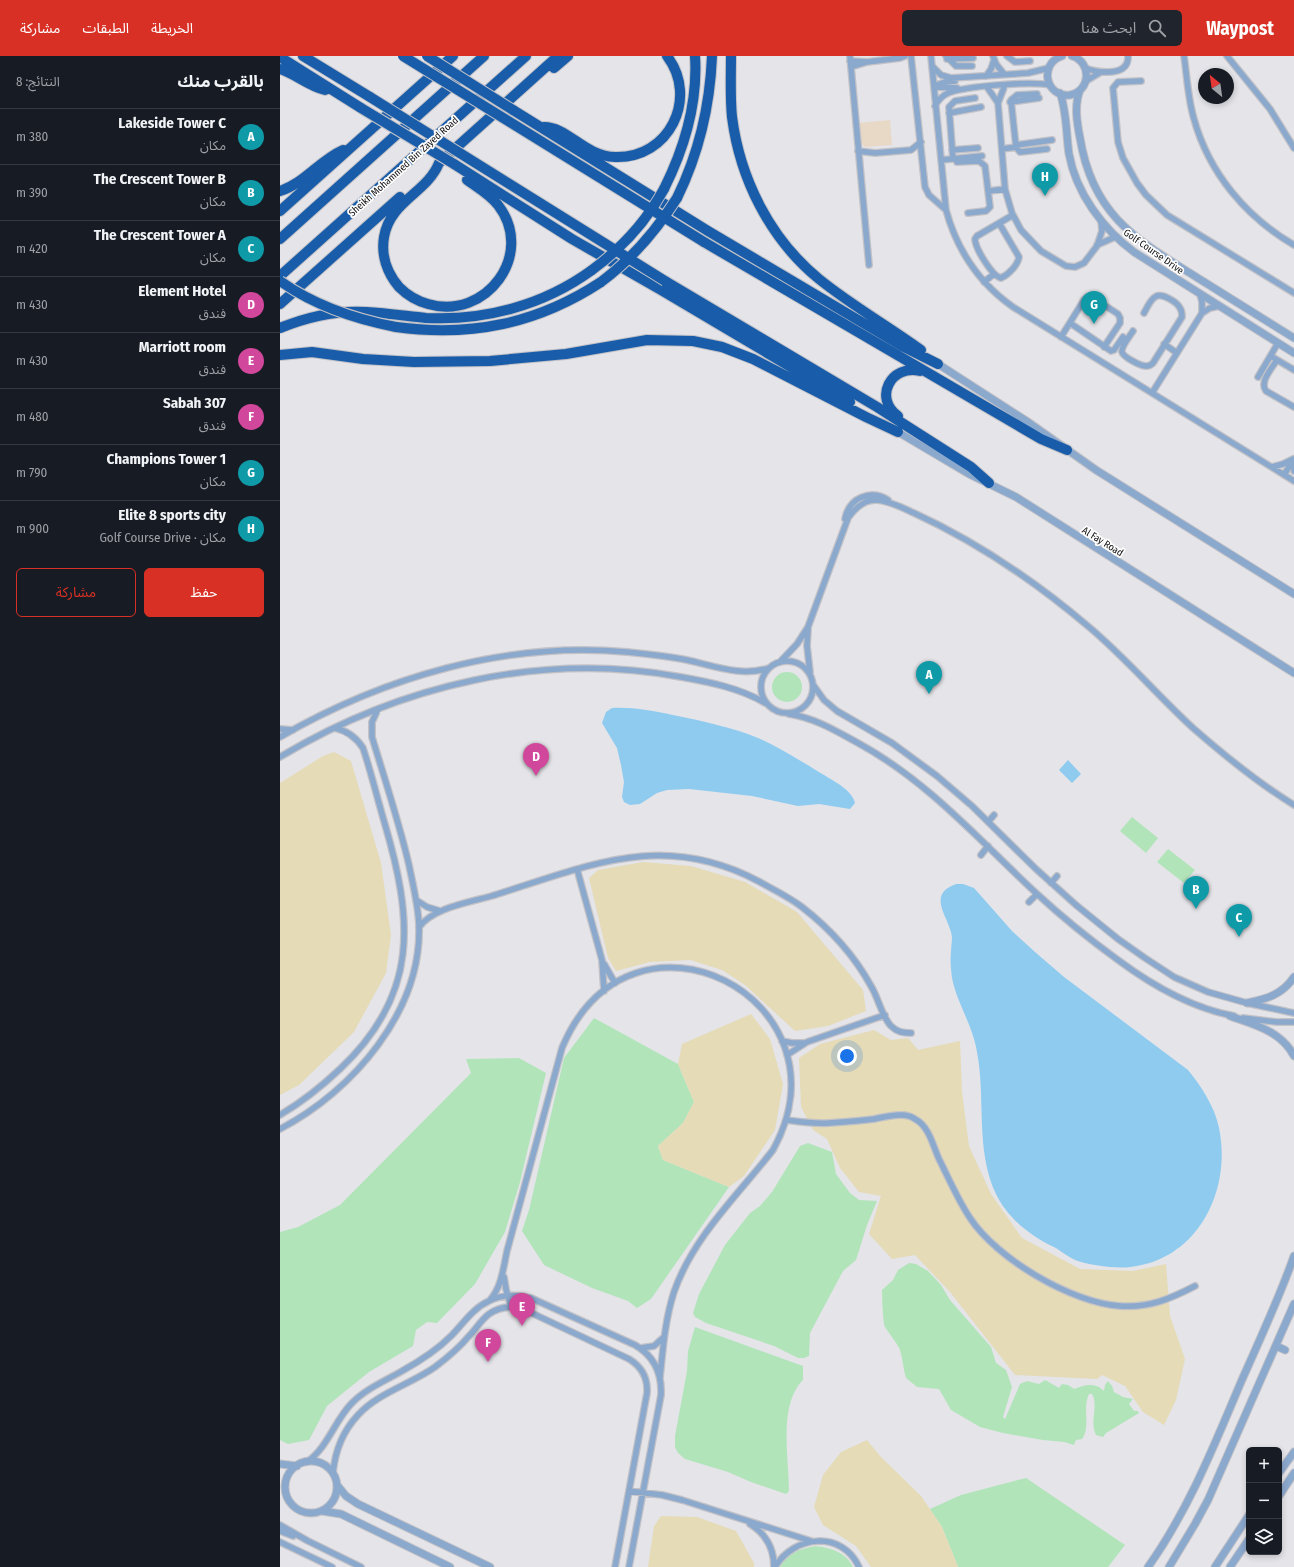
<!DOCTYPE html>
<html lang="ar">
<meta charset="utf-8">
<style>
body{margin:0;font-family:"Fira Sans Condensed","Noto Sans Arabic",sans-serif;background:#20242c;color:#f1f3f6;direction:rtl}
.controls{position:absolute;right:12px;bottom:12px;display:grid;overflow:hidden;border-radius:6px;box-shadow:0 2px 6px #0003}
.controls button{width:36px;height:36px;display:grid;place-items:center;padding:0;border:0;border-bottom:1px solid #363941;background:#171b24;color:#f1f3f6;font:20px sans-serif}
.compass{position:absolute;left:918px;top:12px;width:36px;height:36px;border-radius:50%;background:#171b24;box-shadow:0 2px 6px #0003;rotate:331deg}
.you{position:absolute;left:567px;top:1000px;width:14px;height:14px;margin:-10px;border:3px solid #fff;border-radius:50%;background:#1a73e8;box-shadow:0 0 0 6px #1a73e833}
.badge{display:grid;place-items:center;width:26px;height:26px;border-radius:50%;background:#d93025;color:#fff;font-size:13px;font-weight:700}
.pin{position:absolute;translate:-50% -33px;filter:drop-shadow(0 1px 2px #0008)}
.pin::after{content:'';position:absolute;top:21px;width:14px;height:12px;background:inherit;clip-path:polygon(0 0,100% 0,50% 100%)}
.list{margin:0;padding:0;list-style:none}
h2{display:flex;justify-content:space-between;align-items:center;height:52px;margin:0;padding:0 16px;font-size:17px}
h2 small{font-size:13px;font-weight:400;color:#9ea1a6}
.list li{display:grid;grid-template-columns:26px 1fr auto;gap:12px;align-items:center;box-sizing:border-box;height:56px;padding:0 16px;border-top:1px solid #363941}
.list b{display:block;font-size:15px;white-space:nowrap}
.list p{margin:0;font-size:13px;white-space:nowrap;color:#9ea1a6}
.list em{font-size:13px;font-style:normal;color:#9ea1a6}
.actions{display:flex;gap:8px;padding:12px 16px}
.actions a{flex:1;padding:9px 0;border:1px solid #d93025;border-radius:6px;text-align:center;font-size:14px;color:#d93025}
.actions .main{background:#d93025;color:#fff}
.icon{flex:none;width:22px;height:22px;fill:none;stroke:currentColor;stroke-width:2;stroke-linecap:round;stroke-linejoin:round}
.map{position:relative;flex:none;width:1014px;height:1511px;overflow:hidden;direction:ltr}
header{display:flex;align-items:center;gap:24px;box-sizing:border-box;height:56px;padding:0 20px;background:#d93025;color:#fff}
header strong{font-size:19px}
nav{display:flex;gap:22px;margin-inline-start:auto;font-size:14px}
.search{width:280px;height:36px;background:#20242c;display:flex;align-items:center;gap:10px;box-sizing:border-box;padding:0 14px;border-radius:6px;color:#9ea1a6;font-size:15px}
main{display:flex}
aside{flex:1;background:#171b24}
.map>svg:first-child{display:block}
.industrial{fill:#e8d8c6}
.green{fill:#b2e4ba}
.sand{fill:#e5dbb6}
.water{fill:#8fcbef}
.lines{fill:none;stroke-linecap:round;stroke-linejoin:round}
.minor-casing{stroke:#c2c2c7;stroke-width:8}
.tertiary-casing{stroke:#c2c2c7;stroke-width:9}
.motorway-casing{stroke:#c2c2c7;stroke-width:12}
.minor{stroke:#8ba8cd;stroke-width:5.5}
.tertiary{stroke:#8ba8cd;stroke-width:7}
.motorway{stroke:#195daa;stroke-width:10}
.motorway-bridge-casing{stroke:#c2c2c7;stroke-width:12;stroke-linecap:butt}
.motorway-bridge{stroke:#195daa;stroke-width:10}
.labels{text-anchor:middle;stroke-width:3.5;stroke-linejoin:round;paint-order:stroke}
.street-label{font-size:10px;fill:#101012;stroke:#fff}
</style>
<header>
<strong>Waypost</strong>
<div class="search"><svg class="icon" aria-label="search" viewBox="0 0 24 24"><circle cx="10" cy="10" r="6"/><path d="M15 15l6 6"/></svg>ابحث هنا</div>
<nav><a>الخريطة</a><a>الطبقات</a><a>مشاركة</a></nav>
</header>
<main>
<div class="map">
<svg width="1014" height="1511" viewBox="0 0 1014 1511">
<rect width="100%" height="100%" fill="#e4e4e9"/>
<path class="industrial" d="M610,64l2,25 -27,2 -5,-5 -2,-19z"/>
<path class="green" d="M492 631a15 15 0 1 1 30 0a15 15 0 1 1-30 0Z
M852,761l26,21 -12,15 -26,-22z
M888,793l27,21 -11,13 -27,-21z
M314,962l84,46 16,38 -11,21 -25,23 5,14 66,27 -78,112 -14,9 -9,-7 -36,-13 -48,-23 -22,-34 7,-21 35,-152z
M239,1002l27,15 -26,109 -15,50 -30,52 -38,39 -10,-1 -11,8 -3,16 -44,26 -42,34 -18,34 -21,4 -8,-4v-208l18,-5 42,-22 131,-132 -5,-14z
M528,1087l24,9 4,22 14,19 9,7 18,1 -10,24 -11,35 -13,11 -33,62 -1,23 -5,2h-6l-24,-12 -68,-23 -11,-6 -2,-4 6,-19 26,-49 25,-32 10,-7 12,-14 28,-46z
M629,1207l7,1 12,7 13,14 9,15 41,47 5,16 10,7 6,17 -9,30 2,2 15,-35 7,-3 12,3 6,-4 14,8 3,-4 6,1 6,4c10,-4 21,-7 30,2l1,-6 3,-4 4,5 2,6 9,5 10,2 -4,5 5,7h4l1,2 -33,20 -3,4 -7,-2c-7,-13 3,-29 -4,-41h-3c-7,14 2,33 -7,45l-6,1 -2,5 -10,-3 -21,-2 -40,-7 -23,-6 -29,-17 -12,-21 -22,-2 -11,-9c-3,-9 -3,-19 -6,-28 -4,-9 -10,-15 -15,-23 -2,-3 -3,-32 -3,-37l11,-10 5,-10z
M415,1271l108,39v14c-25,25 -14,79 -14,111l-3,3 -35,-12 -23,-10 -43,-13 -7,-6 -3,-6v-11l12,-65 1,-20z
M746,1422l99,67 -17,22h-150l-16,-40 -12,-18 31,-14z
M536,1490c15,2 30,6 37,21h-73c7,-14 22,-19 36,-21z"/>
<path class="sand" d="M54,696l17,9 30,102 10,72 -5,38 -32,59 -55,53 -19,10v-312l43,-27z
M363,806l48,4 54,16 52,30 66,78 3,21 -38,15 -33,5 -50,-46 -23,-15 -32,-10 -40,2 -34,9 -8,-13 -19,-80 9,-8z
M471,958l19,25 13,45 -8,46 -31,46 -15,11 -66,-27 -5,-14 25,-23 11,-21 -16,-38 4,-20z
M594,974l17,10 17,-2 10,12 42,-9 2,51 7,54 22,48 31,44 58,31 53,2 33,-7 4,52 15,43 -9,41 -12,25 -21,-13 -18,-26 -23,-11 -5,4 -82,-4 -65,-83 -35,-37 -23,4 -23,-25 12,-38 -22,-4 -19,-24 -13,-29 -14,-9 -12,-23 -2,-49 21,-14z
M587,1384l13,16 41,40 21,31 16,40h-87l-15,-21 -33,-21 -9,-18 9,-32 18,-23z
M381,1460l36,1 39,14 18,32v4h-106l6,-41z"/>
<path class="water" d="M332,652c21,-1 41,3 61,7 29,6 58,12 85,23 21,9 46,25 66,37 11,7 28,15 31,28l-5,6 -31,-5 -21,2 -46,-10 -63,-7 -22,1 -10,3 -17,11 -10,1 -6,-3 -2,-5 2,-15 -3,-17 -4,-17 -15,-25 4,-11z
M788,704l13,14 -9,9 -13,-13z
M676,828h7l11,4 38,43 23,21 29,25 124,93c13,16 27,37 31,58 13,62 -21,132 -89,139 -13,2 -42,-2 -55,-7 -6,-3 -13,-8 -19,-12 -24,-11 -48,-29 -60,-54 -21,-44 -10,-95 -19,-142 -4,-26 -20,-49 -25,-74 -1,-9 -2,-17 -1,-26 0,-5 1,-10 1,-15 -2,-19 -27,-42 4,-53z"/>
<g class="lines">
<defs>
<path id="minor" d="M570,0l19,209
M631,0l14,131 4,8 17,15
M651,0l15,154c11,40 33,73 67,97l281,174
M666,0l10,10h16
M713,0l3,8 8,10
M727,0l8,6 15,-1
M904,0c3,21 4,43 10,63 15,54 52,98 100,126
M947,0l43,53 24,39
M667,3l26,-1
M570,5l17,1
M652,10l9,9 10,3 77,-5 21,-5
M571,11l16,-5 33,-4 5,-2
M805,12c14,5 44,9 43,-12
M706,20l5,-7 3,-9
M806,25l15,-9
M861,25l-23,1 -5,6 5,54 5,16 14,25 9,12 21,20 127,78
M725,29l-7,18 7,86 7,24 9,17 20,21 25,15 9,1 9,-4 13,-17 5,-15 -1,-11
M654,30l11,-4 10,-1
M654,31l23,1
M707,31l11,16
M757,38l-20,1 -6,5 5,47 4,5 27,-3
M730,46l29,-4
M655,50c3,-6 7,-10 13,-13 18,-7 84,-12 102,-8
M669,57l32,-6
M736,89l36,-5
M722,93l14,-2
M672,94l26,-2
M578,95l17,2 36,-3 10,-8
M673,103l-4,-52 6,-6 20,-3
M661,104l41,-4
M677,106l22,-1 6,5 5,41 -4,4 -18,2
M709,135l16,-2
M719,167l20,34c-1,8 -11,18 -18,21 -9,-2 -26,-30 -26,-39l2,-3 36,-21
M817,189l18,-8
M704,226l10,-8
M920,238l2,8v11
M790,267l41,28 3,-1 9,-13
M853,275c-3,5 -12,15 -11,21 1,5 20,15 25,14 3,0 4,-1 6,-3l29,-46c0,-3 0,-6 -2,-9 -3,-6 -19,-16 -25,-11 -5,3 -8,11 -11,16
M781,281l23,-37 4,-3h4l26,17 2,4v5l-16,24
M884,288l13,9
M994,302l20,12
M997,304c-5,8 -18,22 -11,31l28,16
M978,321l20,-34
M872,337l50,-80 8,-5 9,-2
M992,411l11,-3 10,-5 1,12
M1004,419l9,-15
M565,463c4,-21 25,-30 43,-19
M528,573l-1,17 3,26
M481 631a26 26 0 1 1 52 0a26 26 0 1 1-52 0Z
M500,606l17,-18 11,-17 40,-109c7,-10 16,-19 29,-18 13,1 26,8 37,13 63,29 122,69 175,114 37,31 68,68 104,101 32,28 65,55 101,77
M534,630l10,14 13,11 55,32 45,33 35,30 64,63 40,36 42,34 27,19 29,19 34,15 39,11 47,10
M509,658c26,4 47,17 69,29 70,38 121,97 178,150 26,24 53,46 82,67 35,26 73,48 116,56
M0,673l13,1
M0,681c104,-60 226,-96 347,-85 20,2 40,4 60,8 27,6 55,17 82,8
M0,701c120,-72 263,-106 401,-80 28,5 59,11 84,26
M708,766l6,-7
M701,799l7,-9
M297,813l25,91 2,31
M771,827l6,-7
M136,844l11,7 13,4
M749,846l8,-8
M139,871c16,-21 55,-25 79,-33 95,-30 167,-63 262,-12 14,8 29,15 42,25 27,21 52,48 69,79 7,11 11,31 20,40 6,6 12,7 20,7
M324,908l11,19
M963,962l34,4h17
M502,985l10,2h11
M507,999l20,-13 78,-27
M0,1059c22,-13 41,-28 60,-46 80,-75 73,-150 44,-248 -7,-24 -13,-49 -21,-73 -7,-11 -15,-17 -28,-20
M507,1064c14,2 28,4 42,3 15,-1 30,-2 45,-4 9,-2 18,-4 27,-4 5,0 10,1 14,4 14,7 18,27 24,40 10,20 19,41 31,59 27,41 102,85 150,88 29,2 50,-7 75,-20
M0,1073c73,-38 142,-118 139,-204 -1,-21 -6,-40 -10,-60 -10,-43 -24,-85 -37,-128v-15l6,-13
M224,1221l2,12 5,18
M210,1244c12,-14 13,-31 17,-49l55,-203c69,-165 294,-49 211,102 -35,45 -80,87 -99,142 -9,28 -11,56 -14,85
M361,1292l13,-2 10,-9
M27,1406c21,-15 27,-40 44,-58 14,-15 34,-23 51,-33 18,-10 35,-21 49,-35 12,-12 22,-28 38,-35 14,-7 27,-7 42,-3l104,47c19,11 27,29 26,50l-32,172
M53,1417c2,-22 10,-42 25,-58 20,-22 53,-31 77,-48 12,-9 24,-19 34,-31 7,-7 12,-16 20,-22 10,-7 21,-8 32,-6l108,51c13,8 19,19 18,34l-32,174
M349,1435l33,4 20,5 129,41
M470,1468c16,10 24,24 24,43
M0,1469l28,16 53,26
M0,1475l13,5
M0,1486l52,25
M495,1511c19,-32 67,-37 84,0"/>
<path id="tertiary" d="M782,0c-24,8 -16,42 8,39 21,-4 22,-33 2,-39
M800,34c-6,15 -3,33 0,48 13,80 59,103 121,142 31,19 62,39 93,58
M780,37c7,19 6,41 9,61 7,39 34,75 65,98l160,101
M658,308l90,58 68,48 198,124
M618,376l71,42 47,23 278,176
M967,947c19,-4 35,-8 47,-26
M950,960c25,9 51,15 64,40
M996,1290l9,4
M5 1431a26 26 0 1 1 52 0a26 26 0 1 1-52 0Z
M0,1408l17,2
M999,1417l15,-21
M57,1429l9,11 12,8 132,63
M999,1440l15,-23
M42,1455l19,3 109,53
M868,1511c40,-56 66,-121 93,-185 18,-41 38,-83 53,-126
M889,1511l26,-43 13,-24 86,-196
M935,1511l34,-52
M950,1511l19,-28"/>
<path id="motorway" d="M23,0l67,41
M451,0c0,20 -1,41 1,61 8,62 38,122 87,162 32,26 69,47 102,71
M0,1l81,51
M274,12l14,-12
M0,13c16,5 28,17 45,21
M233,54l195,121 194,115 36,18
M264,71c24,0 40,29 71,30 54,2 84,-59 52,-101
M159,107c-12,30 -49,38 -55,74 -3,18 3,36 15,50 8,8 18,14 29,17 58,17 108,-50 70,-99 -9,-11 -20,-17 -31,-25
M159,107l119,-107
M174,108l118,75 89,51 189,112
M384,133c21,-42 34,-86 31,-133
M0,135c25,-8 40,-31 63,-41
M397,142c22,-45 33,-92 35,-142
M0,155l173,-155
M0,183l204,-183
M424,186l337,197 26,11
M0,220l246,-220
M385,225l212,126 94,60 18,16
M0,248l120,-107
M116,271c75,10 141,-3 205,-45
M0,272c27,-11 56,-18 86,-16 20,1 40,4 60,6 59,3 118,-13 166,-48
M0,299l32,-3 51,7 51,3 76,-1 76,-7 81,-14 46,1 29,6 31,12 113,58 32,15
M618,360c-25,-18 -7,-52 22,-45"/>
</defs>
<use href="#minor" class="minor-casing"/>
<use href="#tertiary" class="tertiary-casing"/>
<use href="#motorway" class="motorway-casing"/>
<use href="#minor" class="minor"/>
<use href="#tertiary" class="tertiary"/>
<use href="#motorway" class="motorway"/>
<defs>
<path id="motorway-bridge" d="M123,0l301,186
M147,0l86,54
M90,41l295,184
M81,52l93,56
M312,214c30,-22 54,-48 72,-81
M0,225c35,25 74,38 116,46
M321,226c31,-23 55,-51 76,-84"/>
</defs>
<use href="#motorway-bridge" class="motorway-bridge-casing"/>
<use href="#motorway-bridge" class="motorway-bridge"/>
</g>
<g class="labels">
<g class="street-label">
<text transform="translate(123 110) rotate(-42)" y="4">Sheikh Mohammed Bin Zayed Road</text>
<text transform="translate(874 195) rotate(35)" y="4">Golf Course Drive</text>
<text transform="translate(823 485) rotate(32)" y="4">Al Fay Road</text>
</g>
</g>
</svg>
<div class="controls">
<button>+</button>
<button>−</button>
<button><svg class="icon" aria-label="layers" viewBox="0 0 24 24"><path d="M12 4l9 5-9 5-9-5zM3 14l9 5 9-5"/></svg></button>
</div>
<svg class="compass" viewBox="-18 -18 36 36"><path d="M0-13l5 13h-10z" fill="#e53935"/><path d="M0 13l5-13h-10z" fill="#9ea1a6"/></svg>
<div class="you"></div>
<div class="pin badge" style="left:649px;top:638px;background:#0f9aa8">A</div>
<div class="pin badge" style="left:916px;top:853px;background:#0f9aa8">B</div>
<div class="pin badge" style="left:959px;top:881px;background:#0f9aa8">C</div>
<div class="pin badge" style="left:256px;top:720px;background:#d1479c">D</div>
<div class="pin badge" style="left:242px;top:1270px;background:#d1479c">E</div>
<div class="pin badge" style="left:208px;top:1306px;background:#d1479c">F</div>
<div class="pin badge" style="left:814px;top:268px;background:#0f9aa8">G</div>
<div class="pin badge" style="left:765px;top:140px;background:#0f9aa8">H</div>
</div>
<aside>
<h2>بالقرب منك<small>النتائج: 8</small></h2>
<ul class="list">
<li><span class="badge" style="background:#0f9aa8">A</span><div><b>Lakeside Tower C</b><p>مكان</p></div><em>380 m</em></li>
<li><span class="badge" style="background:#0f9aa8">B</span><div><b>The Crescent Tower B</b><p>مكان</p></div><em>390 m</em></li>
<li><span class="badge" style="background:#0f9aa8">C</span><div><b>The Crescent Tower A</b><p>مكان</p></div><em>420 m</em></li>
<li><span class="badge" style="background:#d1479c">D</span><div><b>Element Hotel</b><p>فندق</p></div><em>430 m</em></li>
<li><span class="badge" style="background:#d1479c">E</span><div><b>Marriott room</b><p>فندق</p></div><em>430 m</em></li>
<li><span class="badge" style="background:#d1479c">F</span><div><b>307 Sabah</b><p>فندق</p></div><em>480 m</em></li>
<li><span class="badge" style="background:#0f9aa8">G</span><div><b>Champions Tower 1</b><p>مكان</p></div><em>790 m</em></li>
<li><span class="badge" style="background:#0f9aa8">H</span><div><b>Elite 8 sports city</b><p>مكان · Golf Course Drive</p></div><em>900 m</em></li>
</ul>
<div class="actions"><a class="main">حفظ</a><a>مشاركة</a></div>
</aside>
</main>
